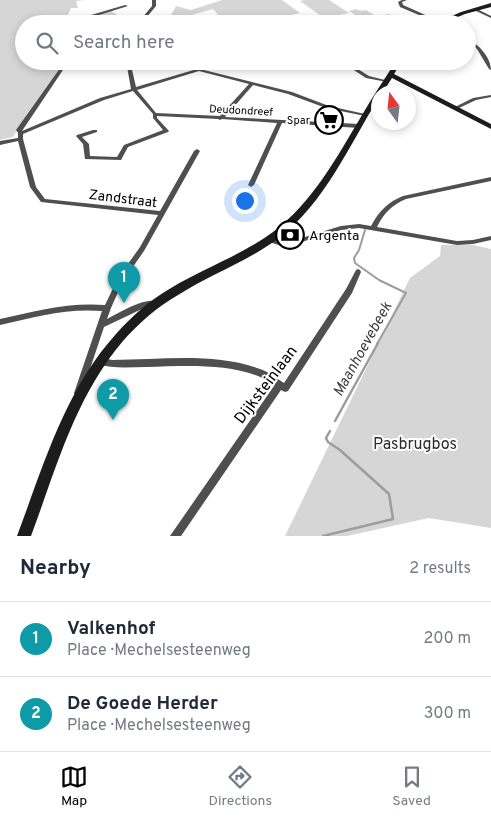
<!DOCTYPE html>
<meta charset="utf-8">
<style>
body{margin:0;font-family:Overpass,sans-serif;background:#f6f6f7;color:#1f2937}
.compass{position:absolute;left:371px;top:85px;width:45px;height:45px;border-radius:50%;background:#fff;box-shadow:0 2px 8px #0003;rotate:345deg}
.you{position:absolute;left:244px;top:200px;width:18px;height:18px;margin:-12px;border:4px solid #fff;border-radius:50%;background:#1a73e8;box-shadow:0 0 0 8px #1a73e833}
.badge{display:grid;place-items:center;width:32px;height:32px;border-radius:50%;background:#000;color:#fff;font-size:16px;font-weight:700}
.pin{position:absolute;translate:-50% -41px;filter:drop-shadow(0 1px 2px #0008)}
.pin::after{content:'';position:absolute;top:26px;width:18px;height:15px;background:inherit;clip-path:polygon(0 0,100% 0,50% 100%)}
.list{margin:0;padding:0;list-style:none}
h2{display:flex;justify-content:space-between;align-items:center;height:65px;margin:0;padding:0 20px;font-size:21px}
h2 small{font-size:16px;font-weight:400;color:#747a83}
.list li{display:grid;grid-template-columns:32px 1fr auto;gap:15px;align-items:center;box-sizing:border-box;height:75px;padding:0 20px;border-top:1px solid #e0e1e3}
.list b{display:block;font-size:19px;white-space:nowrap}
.list p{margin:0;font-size:16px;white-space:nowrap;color:#747a83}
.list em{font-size:16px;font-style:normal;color:#747a83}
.icon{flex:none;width:28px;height:28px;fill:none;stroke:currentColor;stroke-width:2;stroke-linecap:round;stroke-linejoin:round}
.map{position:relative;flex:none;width:491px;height:536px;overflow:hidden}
.search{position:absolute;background:#fff;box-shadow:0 2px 8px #0003;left:15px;right:15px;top:15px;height:55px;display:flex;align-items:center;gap:12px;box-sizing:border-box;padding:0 18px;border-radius:28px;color:#747a83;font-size:19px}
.sheet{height:215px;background:#fff}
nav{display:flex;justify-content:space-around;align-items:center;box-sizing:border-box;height:70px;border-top:1px solid #e0e1e3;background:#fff;font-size:14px;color:#747a83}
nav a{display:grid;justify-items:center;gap:2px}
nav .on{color:#000}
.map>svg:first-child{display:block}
.green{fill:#d6d6d6}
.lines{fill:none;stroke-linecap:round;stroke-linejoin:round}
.stream-far1{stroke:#9d9d9d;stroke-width:2}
.stream{stroke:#9d9d9d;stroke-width:2.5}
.street{fill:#4f4f4f;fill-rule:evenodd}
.secondary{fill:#1c1c1c;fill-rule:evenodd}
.labels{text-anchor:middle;stroke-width:4;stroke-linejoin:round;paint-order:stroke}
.far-street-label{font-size:11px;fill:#000;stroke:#fff}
.far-poi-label{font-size:11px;fill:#000;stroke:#fff;text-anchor:end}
.street-label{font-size:14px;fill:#000;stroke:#fff}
.poi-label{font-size:14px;fill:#000;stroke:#fff;text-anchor:start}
.water-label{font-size:15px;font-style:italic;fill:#3e3e3e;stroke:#fff}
.near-street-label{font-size:16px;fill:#000;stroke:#fff}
.near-park-label{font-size:16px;fill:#2d2d2d;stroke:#fff}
</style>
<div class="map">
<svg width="491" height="536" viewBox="0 0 491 536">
<rect width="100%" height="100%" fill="#fff"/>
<path class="green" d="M0,0h85l-9,1 2,7h-7l-5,11 11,1h-33l-2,4h-18v37h41l-38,53 -14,23 -13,3z
M222,0h60l18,13 -52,11h-13l-4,-4 -7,2 -11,-13 -25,7 4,8h-26l10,-18 15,4z
M305,0h24l20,13 -25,5 -24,-17z
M356,9l5,2 5,-1 10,6 13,-2 11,7 -24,3 -10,-7 -6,1 -11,-7z
M111,11l15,9 -1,1 6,1 -27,2 -9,-8z
M441,245h32l18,4v279l-62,-10 -82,18h-62l125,-258 30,-22z"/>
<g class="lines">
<path class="stream-far1" d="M365,230l-6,20 -5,8 1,5 24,17 27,13 -29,51"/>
<path class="stream" d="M335,421l43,-78
M323,536l70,-17 -4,-25 -49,-44 -12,-8 -2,-4 4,-7"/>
<path class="street" d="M152,0h4v6l-15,18h-4l15,-18z
M402,0h5l-5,2 1,3 38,17 -3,1 -38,-16 -2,-5z
M125,5l3,1 -45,14 -2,4h-4l4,-6z
M475,8l16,8v2l-17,-8 -1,-1z
M467,38c11,6 24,19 24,32l-2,-1 -12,-20 -10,-8z
M65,61h4l-47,70 78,-33 31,-9 -5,-28h4l6,26 88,-26h7l-27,9 88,22 37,14 36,8 2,1 -2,1 -39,-8 -38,-14 -35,-9 -28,32 134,7 3,2 -3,2 -77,-5 -28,62 -3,2 -3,-2 29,-62 -55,-4 -2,1 -2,-1 -61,-3v2l12,13 -1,1 -40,15 -7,13 -36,-1 -2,-15 -7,-8 1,-1 16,-5h4v2l-15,5 7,7 1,12 27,1 7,-12 39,-15 -10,-12v-4l-20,-23 -29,9 -81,34v5l13,48 9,12 115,12 34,-60 3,-2 3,2 -56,100 -21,30 -12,27 -4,11c16,-8 35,-21 53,-18l1,2 -1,2 -16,3 -40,19 -23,69 -3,1 -3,-1 -1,-3 28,-82c-35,-3 -68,6 -102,14v-6c35,-8 69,-17 105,-14l13,-27 22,-31 18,-32 -117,-13 -11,-15 -12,-46 -18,4v-4l18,-3v-5l-2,-3zM199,71l50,13 -29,32 -64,-3 -19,-23z
M330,61h7l-22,9 -4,-1z
M340,61h5l24,15 20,5 -2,1 -21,-4z
M491,95v2l-15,3 -17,8 -4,-1 18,-9z
M491,177v4l-85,18c-14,6 -22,14 -29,28l80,14 16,-1 18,-4v4l-18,4 -16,1 -98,-17 -18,2 -56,17 -19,-6 -1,-2 3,-2 17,6 56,-17 18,-2 12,2c8,-15 17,-24 32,-30z
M358,269l2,1 1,2 -9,21 -64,98 -3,1 -4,-2 -100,146h-11l104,-150c-5,-3 -10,-8 -16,-10 -33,-13 -76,-10 -111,-9 -17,0 -34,2 -50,-3l-1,-3 1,-3 3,-1 12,3c49,0 102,-8 148,9 9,3 16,9 24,14l62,-94 10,-19z"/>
<path class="secondary" d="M491,3v4l-26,7 -24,10h-8l28,-12z
M396,61h6l-8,13 97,50v5l-99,-51 -9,14h-5v7c-29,47 -53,103 -98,138 -31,24 -69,37 -102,58 -21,12 -39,28 -55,46 -48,56 -67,128 -92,195h-14c26,-69 48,-146 99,-202 16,-18 34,-34 55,-46 33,-20 71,-33 102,-56 40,-30 64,-75 89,-117 11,-19 22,-35 34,-54z"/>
</g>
<defs>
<symbol id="supermarket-ring" viewBox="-11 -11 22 22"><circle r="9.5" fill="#fff" stroke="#000" stroke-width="1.5"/><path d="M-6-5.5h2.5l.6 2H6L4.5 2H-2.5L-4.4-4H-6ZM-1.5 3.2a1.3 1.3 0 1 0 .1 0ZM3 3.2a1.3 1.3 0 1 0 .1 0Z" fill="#000"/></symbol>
<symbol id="bank-ring" viewBox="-11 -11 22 22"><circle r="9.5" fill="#fff" stroke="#000" stroke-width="1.5"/><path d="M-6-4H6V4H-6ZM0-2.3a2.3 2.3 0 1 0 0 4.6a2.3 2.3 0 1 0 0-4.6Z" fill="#000"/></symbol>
</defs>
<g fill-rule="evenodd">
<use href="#supermarket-ring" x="313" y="104" width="32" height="32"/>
<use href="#bank-ring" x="274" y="219" width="32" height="32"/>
</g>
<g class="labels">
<g class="far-street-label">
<text transform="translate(241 110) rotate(3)" y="4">Deudondreef</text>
</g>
<g class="far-poi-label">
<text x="310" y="124">Spar</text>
</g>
<g class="street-label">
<text transform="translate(123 198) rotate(7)" y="5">Zandstraat</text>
</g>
<g class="poi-label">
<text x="309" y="240">Argenta</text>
</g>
<g class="water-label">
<text transform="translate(362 349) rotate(-61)" y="5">Maanhoevebeek</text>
</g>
<g class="near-street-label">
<text transform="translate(265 384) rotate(-53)" y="6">Dijksteinlaan</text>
</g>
<g class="near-park-label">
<text x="415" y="449">Pasbrugbos</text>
</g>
</g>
</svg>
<svg class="compass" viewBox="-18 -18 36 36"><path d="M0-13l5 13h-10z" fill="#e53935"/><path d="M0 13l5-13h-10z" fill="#747a83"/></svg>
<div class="you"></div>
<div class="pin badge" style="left:124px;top:303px;background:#0f9aa8">1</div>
<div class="pin badge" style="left:113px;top:420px;background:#0f9aa8">2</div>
<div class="search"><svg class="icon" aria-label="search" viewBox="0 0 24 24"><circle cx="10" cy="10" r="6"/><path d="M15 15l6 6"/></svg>Search here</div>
</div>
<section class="sheet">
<h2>Nearby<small>2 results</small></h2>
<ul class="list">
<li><span class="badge" style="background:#0f9aa8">1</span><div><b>Valkenhof</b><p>Place · Mechelsesteenweg</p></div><em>200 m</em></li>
<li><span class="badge" style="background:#0f9aa8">2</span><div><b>De Goede Herder</b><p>Place · Mechelsesteenweg</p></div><em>300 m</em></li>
</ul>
</section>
<nav>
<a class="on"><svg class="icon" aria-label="map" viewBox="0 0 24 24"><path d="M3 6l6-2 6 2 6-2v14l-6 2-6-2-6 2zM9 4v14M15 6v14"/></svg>Map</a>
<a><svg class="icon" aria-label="directions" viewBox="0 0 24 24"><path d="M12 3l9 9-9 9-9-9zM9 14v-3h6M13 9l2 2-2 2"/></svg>Directions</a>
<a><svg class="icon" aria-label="saved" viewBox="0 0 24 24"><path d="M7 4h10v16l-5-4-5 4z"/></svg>Saved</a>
</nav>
